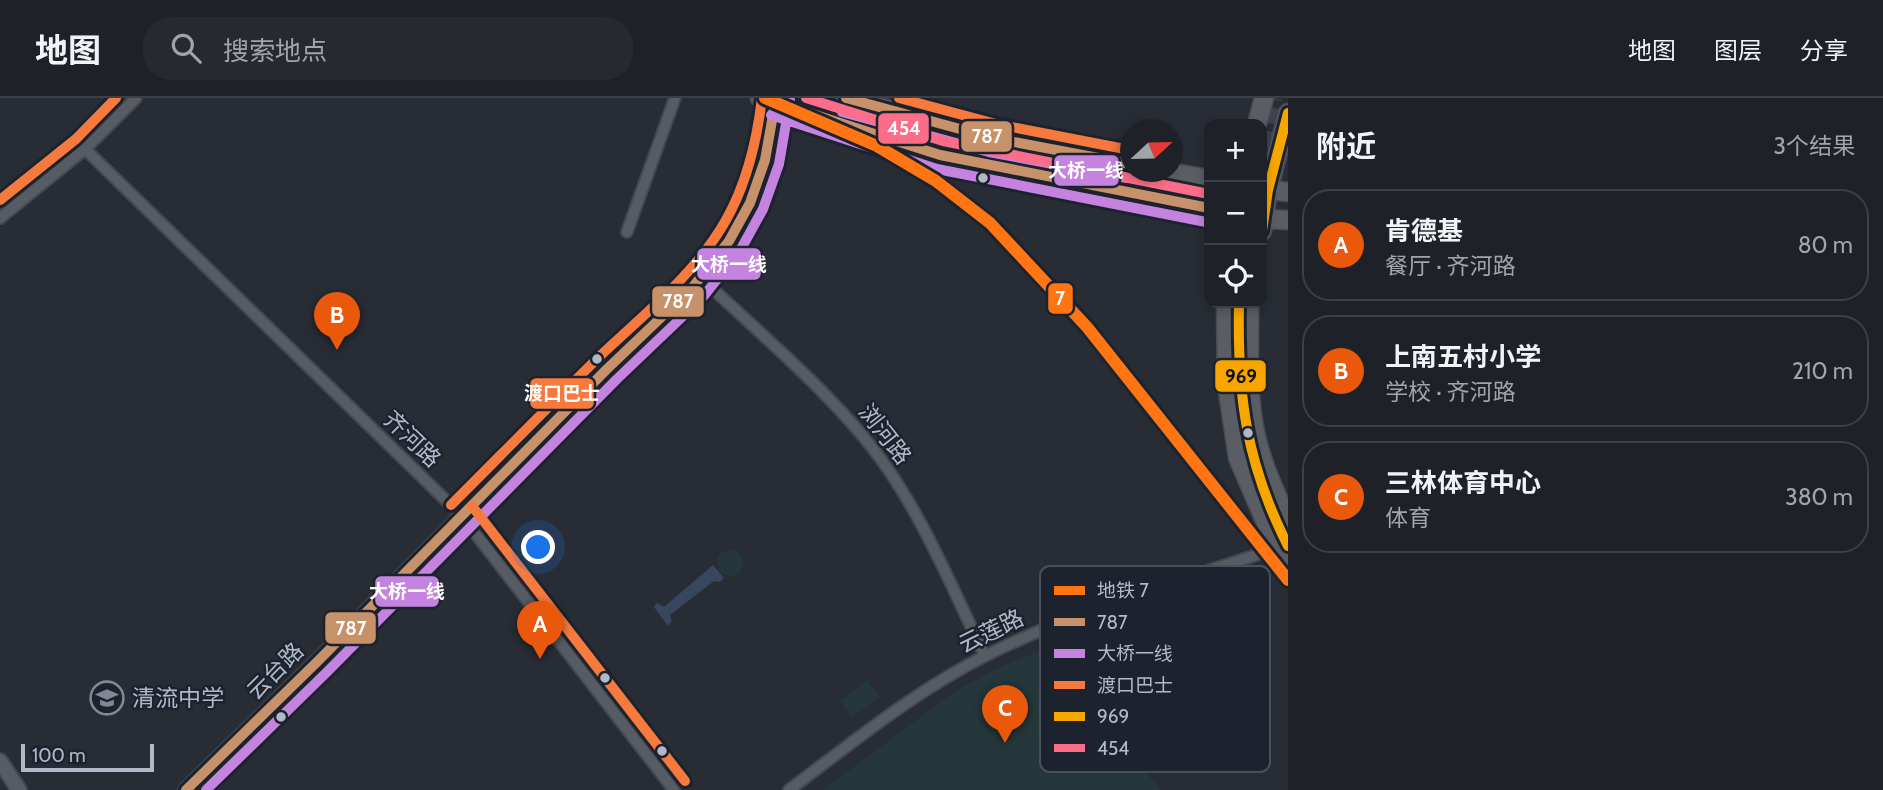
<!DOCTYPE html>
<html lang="zh">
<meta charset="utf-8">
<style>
body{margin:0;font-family:Cabin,"Noto Sans SC",sans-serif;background:#262a30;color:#f1f3f6}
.controls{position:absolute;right:21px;top:21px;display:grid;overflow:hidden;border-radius:14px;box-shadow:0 4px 10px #0003}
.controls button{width:63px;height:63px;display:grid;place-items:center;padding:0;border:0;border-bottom:2px solid #3c3f45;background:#1e2228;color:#f1f3f6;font:35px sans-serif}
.compass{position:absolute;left:1120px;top:21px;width:63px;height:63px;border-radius:50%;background:#1e2228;box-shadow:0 4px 10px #0003;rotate:68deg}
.scale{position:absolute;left:21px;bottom:18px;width:133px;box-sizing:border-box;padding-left:7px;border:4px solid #b2b9c6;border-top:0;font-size:19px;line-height:24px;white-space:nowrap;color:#b2b9c6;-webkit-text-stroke:5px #1c232f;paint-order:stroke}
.you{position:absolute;left:539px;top:450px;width:24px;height:24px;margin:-18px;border:5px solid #fff;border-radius:50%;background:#1a73e8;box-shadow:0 0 0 10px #1a73e833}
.badge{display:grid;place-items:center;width:46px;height:46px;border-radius:50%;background:#ea580c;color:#fff;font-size:23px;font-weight:700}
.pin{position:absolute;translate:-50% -58px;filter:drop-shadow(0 2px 4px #0008)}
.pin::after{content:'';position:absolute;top:37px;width:24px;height:21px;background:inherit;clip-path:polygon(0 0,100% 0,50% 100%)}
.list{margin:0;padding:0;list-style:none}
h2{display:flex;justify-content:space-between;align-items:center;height:91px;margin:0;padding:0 28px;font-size:30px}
h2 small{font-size:23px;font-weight:400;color:#a1a4a8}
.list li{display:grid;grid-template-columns:46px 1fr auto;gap:21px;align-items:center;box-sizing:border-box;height:112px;margin:0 14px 14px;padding:0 14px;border:2px solid #3c3f45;border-radius:28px}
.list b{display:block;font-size:26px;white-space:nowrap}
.list p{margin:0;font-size:23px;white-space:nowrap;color:#a1a4a8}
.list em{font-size:23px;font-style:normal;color:#a1a4a8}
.icon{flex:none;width:38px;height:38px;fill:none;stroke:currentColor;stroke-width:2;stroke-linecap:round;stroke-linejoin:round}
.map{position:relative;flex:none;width:1288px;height:692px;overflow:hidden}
header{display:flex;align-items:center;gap:42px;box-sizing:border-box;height:98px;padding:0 35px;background:#1e2228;border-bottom:2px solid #3c3f45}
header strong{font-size:33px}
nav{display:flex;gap:38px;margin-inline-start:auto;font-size:24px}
.search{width:490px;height:63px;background:#262a30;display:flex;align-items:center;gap:18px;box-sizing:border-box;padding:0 24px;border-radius:28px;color:#a1a4a8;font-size:26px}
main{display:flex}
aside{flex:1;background:#1e2228}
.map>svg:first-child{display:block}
.green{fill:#25373a}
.water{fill:#37475f}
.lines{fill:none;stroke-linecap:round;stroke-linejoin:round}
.secondary-tunnel{stroke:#3d424b;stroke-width:16;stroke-dasharray:16 8;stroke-linecap:butt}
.minor-casing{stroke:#44484e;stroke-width:14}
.tertiary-casing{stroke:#44484e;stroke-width:18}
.secondary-casing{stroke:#44484e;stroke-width:19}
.primary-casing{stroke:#464a52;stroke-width:21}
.minor{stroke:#575b63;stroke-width:10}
.tertiary{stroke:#575b63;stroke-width:14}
.secondary{stroke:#5c6068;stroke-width:16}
.primary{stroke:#5a5e64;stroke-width:18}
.bus-1-casing{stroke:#1c232f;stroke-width:16}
.bus-2-casing{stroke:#1c232f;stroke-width:16}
.bus-3-casing{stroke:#1c232f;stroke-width:16}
.bus-4-casing{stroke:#1c232f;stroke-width:16}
.bus-5-casing{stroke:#1c232f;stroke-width:16}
.bus-1{stroke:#c7916a;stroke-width:10}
.bus-2{stroke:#c483df;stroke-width:10}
.bus-3{stroke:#f6793e;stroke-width:10}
.bus-4{stroke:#f7a600;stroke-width:10}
.bus-5{stroke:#fb6d88;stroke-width:10}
.metro-1-casing{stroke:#1c232f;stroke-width:18}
.metro-1{stroke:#ff7413;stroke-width:12}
.bus-dot{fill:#b2b9c6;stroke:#1c232f;stroke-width:2.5}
.labels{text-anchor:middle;stroke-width:5;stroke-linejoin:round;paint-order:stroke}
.street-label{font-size:23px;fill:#b2b9c6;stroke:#1c232f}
.poi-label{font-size:23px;fill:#b2b9c6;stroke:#1c232f;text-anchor:start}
.key{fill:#1c232f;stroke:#49505c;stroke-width:2}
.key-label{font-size:19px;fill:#b2b9c6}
.line-badge{stroke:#1c232f;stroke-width:2.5}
.badge-label{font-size:19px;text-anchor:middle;font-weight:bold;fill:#fff}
.pale-badge-label{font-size:19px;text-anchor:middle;font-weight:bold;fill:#111}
</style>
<header>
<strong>地图</strong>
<div class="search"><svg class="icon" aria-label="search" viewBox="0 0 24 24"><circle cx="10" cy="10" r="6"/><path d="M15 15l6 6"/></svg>搜索地点</div>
<nav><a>地图</a><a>图层</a><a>分享</a></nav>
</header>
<main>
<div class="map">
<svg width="1288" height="692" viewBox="0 0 1288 692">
<rect width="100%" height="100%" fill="#282d35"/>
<path class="green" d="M717 465a13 13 0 1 1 26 0a13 13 0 1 1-26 0Z
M1051,548l109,144h-337l131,-98 40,-22z
M867,582l13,17 -28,20 -12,-16z"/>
<path class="water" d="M713,467l11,13 -4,4 -6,-1 -44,34 2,6 -4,5 -14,-19 3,-4 7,4z"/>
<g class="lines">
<path class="secondary-tunnel" d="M1262,48l12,-48
M1237,259l2,-54"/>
<defs>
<path id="minor" d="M85,51l376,366 213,275
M0,120l85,-69 51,-51
M627,134l48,-134
M700,179c56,53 123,109 170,168 48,59 82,143 115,211
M789,692c64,-48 126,-99 198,-135 92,-46 193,-74 290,-107"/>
<path id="tertiary" d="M0,663l19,29
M186,692l131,-128 290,-293 85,-81 37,-47 21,-38 15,-43 11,-62"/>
<path id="secondary" d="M1237,259c3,66 18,131 51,189"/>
<path id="primary" d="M760,0l180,57 269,53
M846,0l147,40 137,26
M1257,26l7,-26
M1168,74l41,7
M1262,91l26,3
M1262,121l26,1
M1262,133l6,-41 20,-77
M1226,205l1,82 11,73 39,90 11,13
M1249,205c1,42 -3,87 6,129 6,31 21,61 33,90"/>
</defs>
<use href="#minor" class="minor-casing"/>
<use href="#tertiary" class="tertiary-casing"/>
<use href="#secondary" class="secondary-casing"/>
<use href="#primary" class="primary-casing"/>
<use href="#minor" class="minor"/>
<use href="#tertiary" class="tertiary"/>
<use href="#secondary" class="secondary"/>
<use href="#primary" class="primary"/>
<defs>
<path id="bus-1" d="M846,0l147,40 137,26
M775,4l165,53 269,53
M186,692l131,-128 290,-293 85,-81 37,-47 21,-38 15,-43 11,-62"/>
<path id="bus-2" d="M842,14l147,40 138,26
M771,17l166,54 269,53
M206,692l121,-118 290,-293 86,-82 38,-48 22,-40 16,-45 11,-64"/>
<path id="bus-3" d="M899,0l97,26 134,26
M0,102l76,-61 40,-41
M451,407c49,-49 98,-99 148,-148 44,-42 96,-82 127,-137 21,-37 31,-80 36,-122
M472,408l213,275"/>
<path id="bus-4" d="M1262,133l6,-41 20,-77
M1239,205c-2,92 7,160 49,243"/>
<path id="bus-5" d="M806,0l137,43 266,53"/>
</defs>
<use href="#bus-1" class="bus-1-casing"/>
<use href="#bus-2" class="bus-2-casing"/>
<use href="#bus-3" class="bus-3-casing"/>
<use href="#bus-4" class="bus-4-casing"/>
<use href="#bus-5" class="bus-5-casing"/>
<use href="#bus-1" class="bus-1"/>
<use href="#bus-2" class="bus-2"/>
<use href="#bus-3" class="bus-3"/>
<use href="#bus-4" class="bus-4"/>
<use href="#bus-5" class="bus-5"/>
<defs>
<path id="metro-1" d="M765,0l112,48 59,35 54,42 97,104 201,253"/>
</defs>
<use href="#metro-1" class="metro-1-casing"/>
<use href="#metro-1" class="metro-1"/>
</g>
<defs>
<symbol id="school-ring" viewBox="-11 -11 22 22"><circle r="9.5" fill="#1c232f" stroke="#828893" stroke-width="1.5"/><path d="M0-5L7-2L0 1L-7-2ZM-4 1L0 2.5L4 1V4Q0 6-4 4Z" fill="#828893"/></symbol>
</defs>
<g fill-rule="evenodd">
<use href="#school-ring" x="88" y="581" width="38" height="38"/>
</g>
<g class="bus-dot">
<circle cx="983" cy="80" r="6"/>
<circle cx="597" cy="261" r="6"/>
<circle cx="1248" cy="335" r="6"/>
<circle cx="605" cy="580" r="6"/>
<circle cx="281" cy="619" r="6"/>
<circle cx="662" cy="653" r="6"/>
</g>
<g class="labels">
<g class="street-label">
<text transform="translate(885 336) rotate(52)" y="8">浏河路</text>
<text transform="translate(412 341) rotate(44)" y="8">齐河路</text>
<text transform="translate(991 533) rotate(-26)" y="8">云莲路</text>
<text transform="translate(275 573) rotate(-45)" y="8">云台路</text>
</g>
<g class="poi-label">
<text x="132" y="608">清流中学</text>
</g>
</g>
<rect x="1040" y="468" width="230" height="206" rx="10" class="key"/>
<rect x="1054" y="488" width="31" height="9" fill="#ff7413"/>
<rect x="1054" y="520" width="31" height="8" fill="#c7916a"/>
<rect x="1054" y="551" width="31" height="9" fill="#c483df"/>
<rect x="1054" y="583" width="31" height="8" fill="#f6793e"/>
<rect x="1054" y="614" width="31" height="9" fill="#f7a600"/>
<rect x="1054" y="646" width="31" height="8" fill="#fb6d88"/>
<g class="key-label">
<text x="1097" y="499">地铁 7</text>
<text x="1097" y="531">787</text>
<text x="1097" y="562">大桥一线</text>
<text x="1097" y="594">渡口巴士</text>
<text x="1097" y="625">969</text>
<text x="1097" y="657">454</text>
</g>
<g class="line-badge">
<rect x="877" y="14" width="53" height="33" rx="7" fill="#fb6d88"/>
<rect x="960" y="22" width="53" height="33" rx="7" fill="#c7916a"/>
<rect x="1053" y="56" width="67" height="33" rx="7" fill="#c483df"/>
<rect x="696" y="149" width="66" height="34" rx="7" fill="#c483df"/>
<rect x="1047" y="184" width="27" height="33" rx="7" fill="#ff7413"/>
<rect x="651" y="187" width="54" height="33" rx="7" fill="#c7916a"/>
<rect x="1214" y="261" width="53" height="34" rx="7" fill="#f7a600"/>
<rect x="529" y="279" width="66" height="33" rx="7" fill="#f6793e"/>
<rect x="374" y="477" width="66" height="33" rx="7" fill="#c483df"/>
<rect x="324" y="513" width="53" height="34" rx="7" fill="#c7916a"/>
</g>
<g class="badge-label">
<text x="904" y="37">454</text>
<text x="987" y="45">787</text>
<text x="1086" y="79">大桥一线</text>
<text x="729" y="173">大桥一线</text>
<text x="1060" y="207">7</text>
<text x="678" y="210">787</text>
<text x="562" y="302">渡口巴士</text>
<text x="407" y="500">大桥一线</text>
<text x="351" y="537">787</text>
</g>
<g class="pale-badge-label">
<text x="1241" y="285">969</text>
</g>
</svg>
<div class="controls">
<button>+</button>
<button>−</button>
<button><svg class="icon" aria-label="locate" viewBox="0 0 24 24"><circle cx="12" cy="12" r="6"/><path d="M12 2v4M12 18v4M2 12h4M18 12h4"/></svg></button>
</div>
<svg class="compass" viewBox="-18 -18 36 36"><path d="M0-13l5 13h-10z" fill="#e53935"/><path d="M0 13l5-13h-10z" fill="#a1a4a8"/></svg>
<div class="scale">100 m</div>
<div class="you"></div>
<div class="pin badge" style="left:540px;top:561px">A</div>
<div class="pin badge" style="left:337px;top:252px">B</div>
<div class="pin badge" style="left:1005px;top:645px">C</div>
</div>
<aside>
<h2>附近<small>3个结果</small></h2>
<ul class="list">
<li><span class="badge">A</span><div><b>肯德基</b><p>餐厅 · 齐河路</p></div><em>80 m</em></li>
<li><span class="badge">B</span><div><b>上南五村小学</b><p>学校 · 齐河路</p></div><em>210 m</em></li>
<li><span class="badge">C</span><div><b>三林体育中心</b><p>体育</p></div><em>380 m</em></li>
</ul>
</aside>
</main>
